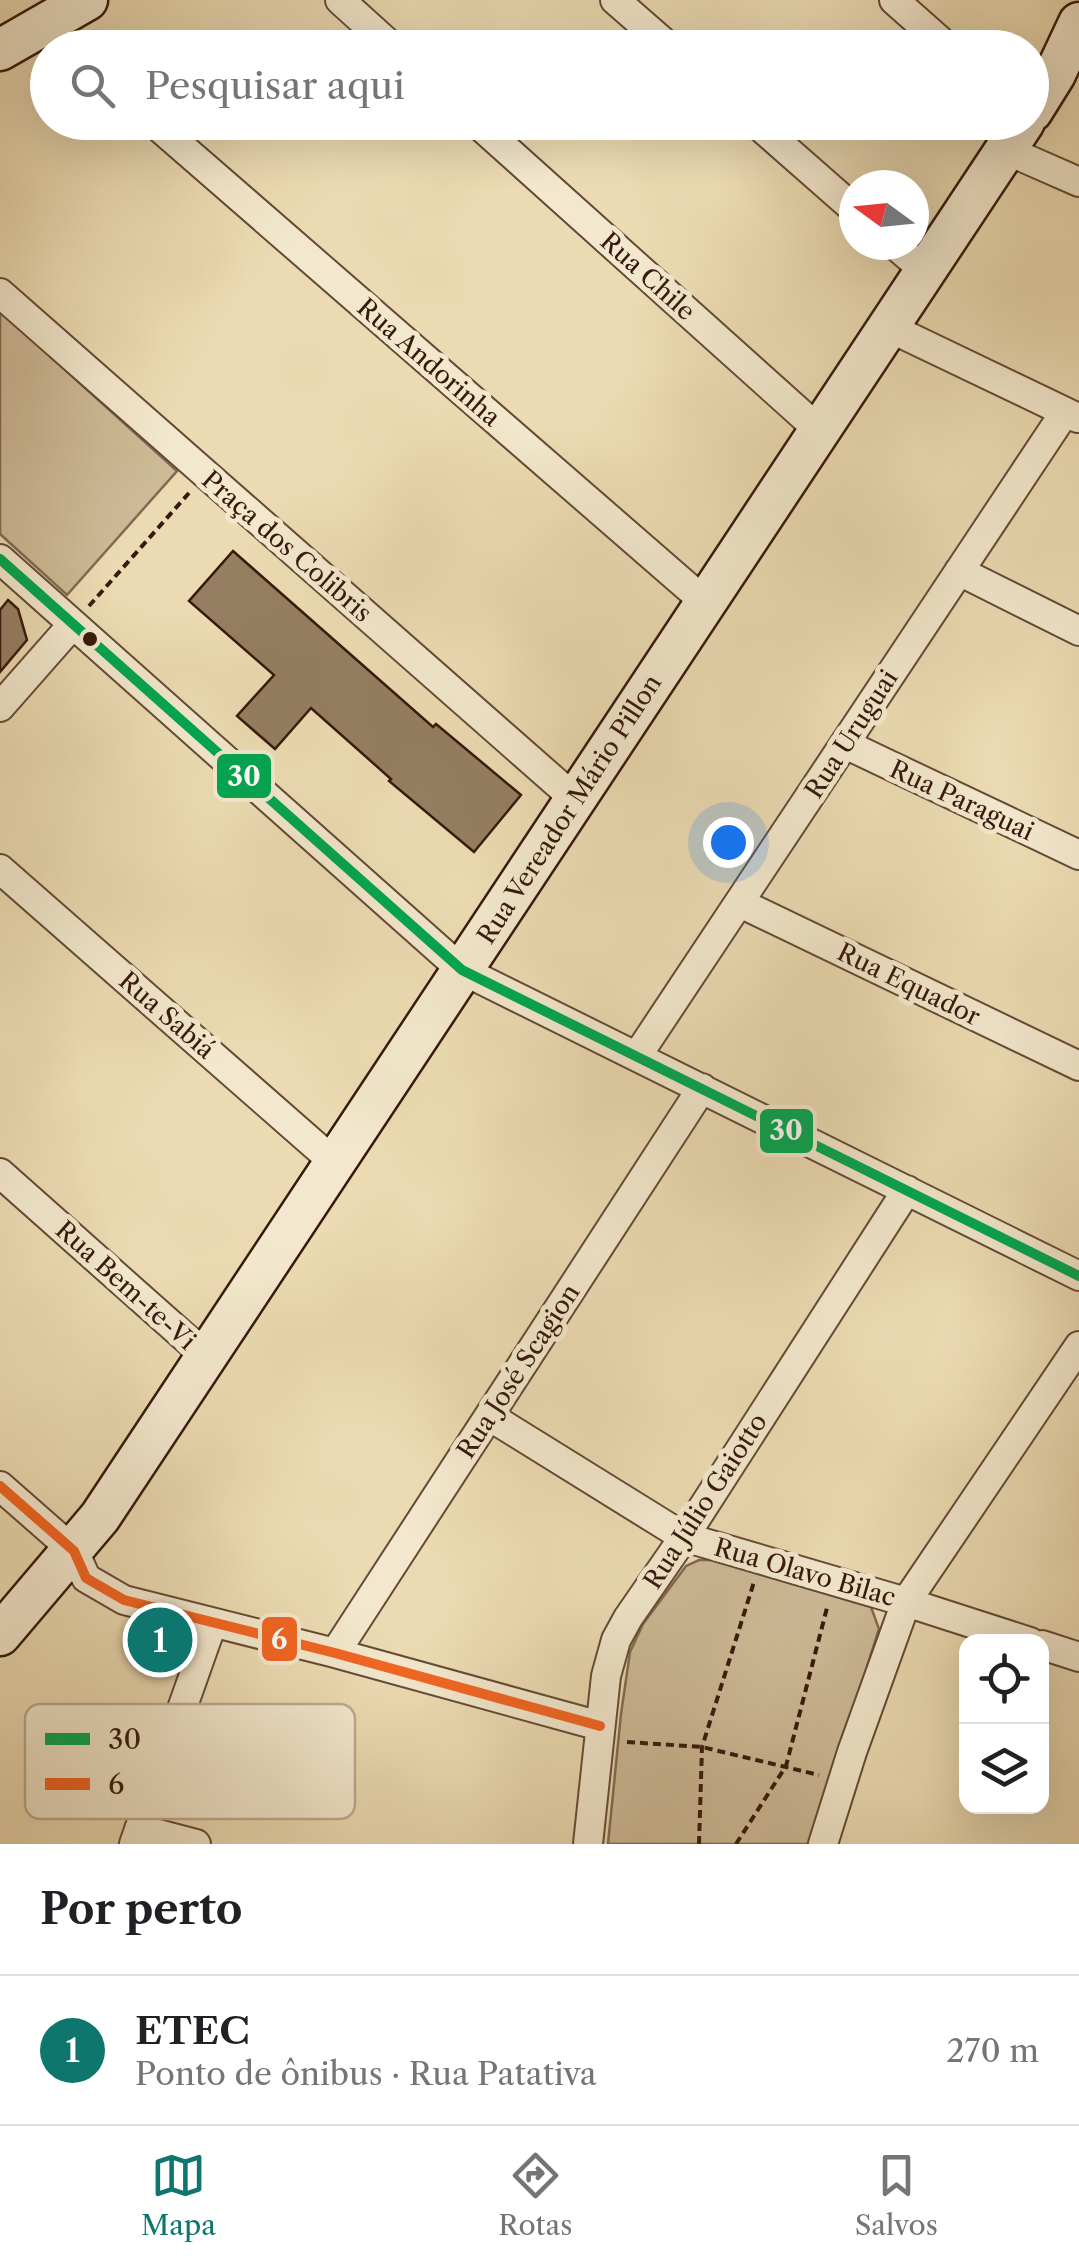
<!DOCTYPE html>
<html lang="pt">
<meta charset="utf-8">
<style>
body{margin:0;font-family:"Libre Caslon Text",serif;background:#f6f6f6;color:#202124}
.controls{position:absolute;right:30px;bottom:30px;display:grid;overflow:hidden;border-radius:20px;box-shadow:0 10px 40px #0002}
.controls button{width:90px;height:90px;display:grid;place-items:center;padding:0;border:0;border-bottom:2px solid #e0e0e0;background:#fff;color:#202124;font:50px sans-serif}
.compass{position:absolute;left:839px;top:170px;width:90px;height:90px;border-radius:50%;background:#fff;box-shadow:0 10px 40px #0002;rotate:285deg}
.you{position:absolute;left:728px;top:842px;width:35px;height:35px;margin:-25px;border:8px solid #fff;border-radius:50%;background:#1a73e8;box-shadow:0 0 0 15px #1a73e833}
.badge{display:grid;place-items:center;width:65px;height:65px;border-radius:50%;background:#0f766e;color:#fff;font-size:32px;font-weight:700}
.pin{position:absolute;translate:-50% -50%;border:5px solid #fff;box-shadow:0 2px 10px #0006}
.list{margin:0;padding:0;list-style:none}
h2{display:flex;justify-content:space-between;align-items:center;height:130px;margin:0;padding:0 40px;font-size:42px}
h2 small{font-size:32px;font-weight:400;color:#757577}
.list li{display:grid;grid-template-columns:65px 1fr auto;gap:30px;align-items:center;box-sizing:border-box;height:150px;padding:0 40px;border-top:2px solid #e0e0e0}
.list b{display:block;font-size:38px;white-space:nowrap}
.list p{margin:0;font-size:32px;white-space:nowrap;color:#757577}
.list em{font-size:32px;font-style:normal;color:#757577}
.icon{flex:none;width:55px;height:55px;fill:none;stroke:currentColor;stroke-width:2;stroke-linecap:round;stroke-linejoin:round}
.map{position:relative;flex:none;width:1079px;height:1844px;overflow:hidden}
.search{position:absolute;background:#fff;box-shadow:0 10px 40px #0002;left:30px;right:30px;top:30px;height:110px;display:flex;align-items:center;gap:25px;box-sizing:border-box;padding:0 35px;border-radius:55px;color:#757577;font-size:38px}
.sheet{height:280px;background:#fff}
nav{display:flex;justify-content:space-around;align-items:center;box-sizing:border-box;height:140px;border-top:2px solid #e0e0e0;background:#fff;font-size:28px;color:#757577}
nav a{display:grid;justify-items:center;gap:5px}
nav .on{color:#0f766e}
.map>svg:first-child{display:block}
.green{fill:#cdba96;stroke:#826a51;stroke-width:2.5}
.building{fill:#957e62;stroke:#37190c;stroke-width:2.5}
.lines{fill:none;stroke-linecap:round;stroke-linejoin:round}
.street-casing{stroke:#644a36;stroke-width:32}
.secondary-casing{stroke:#37190c;stroke-width:45}
.path{stroke:#37190c;stroke-width:4;stroke-dasharray:8 5;stroke-linecap:butt}
.street{stroke:#f3e8cd;stroke-width:28}
.secondary{stroke:#f3e8cd;stroke-width:40}
.bus-1-casing{stroke:#f3e8cd;stroke-width:18}
.bus-2-casing{stroke:#f3e8cd;stroke-width:18}
.bus-1{stroke:#00a651;stroke-width:10}
.bus-2{stroke:#f26522;stroke-width:10}
.bus-dot{fill:#37190c;stroke:#f3e8cd;stroke-width:4}
.labels{text-anchor:middle;stroke-width:10;stroke-linejoin:round;paint-order:stroke}
.street-label{font-size:25px;fill:#37190c;stroke:#f3e8cd}
.key{fill:#f3e8cd;stroke:#bbaa93;stroke-width:2.5}
.key-label{font-size:28px;fill:#37190c}
.line-badge{stroke:#f3e8cd;stroke-width:4}
.badge-label{font-size:28px;text-anchor:middle;font-weight:bold;fill:#fff}
</style>
<div class="map">
<svg width="1079" height="1844" viewBox="0 0 1079 1844">
<rect width="100%" height="100%" fill="#ecdbb2"/>
<filter id="stains"><feTurbulence type="fractalNoise" baseFrequency=".002" numOctaves="4"/><feColorMatrix values="0 0 0 0 .2 0 0 0 0 .09 0 0 0 0 .02 0 0 0 .5 -.17"/></filter>
<radialGradient id="worn" r=".72"><stop offset=".6" stop-color="#630" stop-opacity="0"/><stop offset="1" stop-color="#630" stop-opacity=".3"/></radialGradient>
<path class="green" d="M0,311l177,160 -110,124 -67,-61z
M699,1560h13l159,47 8,22 -68,215h-203l13,-130 9,-62 13,-28 43,-58z"/>
<path class="building" d="M233,551l200,176 3,-3 85,71 -47,57 -85,-71 2,-2 -80,-71 -36,41 -38,-33 37,-41 -85,-74z
M8,600l10,9 9,31 -27,32v-62z"/>
<g class="lines">
<defs>
<path id="street" d="M340,0l53,48
M615,0l55,48
M894,0l54,48
M42,26l25,22
M153,122l552,480
M476,122l343,308
M755,122l99,87
M1006,150l73,32
M895,245l30,26
M0,293l575,506
M888,327l190,91
M0,559l462,411 617,306
M959,571l120,60
M0,707l73,-83
M845,744l234,111
M0,869l334,293
M740,903l339,163
M637,1056l428,-644
M0,1173l206,183
M489,1416l195,121 222,65 124,40
M0,1486l74,65 12,27 38,22 211,53 265,73
M1042,1645l37,12
M335,1653l367,-565
M139,1829l57,15
M134,1844l78,-220
M588,1844l18,-168 10,-36 12,-22 56,-81 223,-347
M823,1844l29,-92 54,-150 173,-256"/>
<path id="secondary" d="M0,50l87,-50
M1032,111l23,-37 24,-51
M0,1635l100,-118 924,-1395"/>
</defs>
<use href="#street" class="street-casing"/>
<use href="#secondary" class="secondary-casing"/>
<path class="path" d="M89,606l100,-113
M627,1742l75,5 117,28
M699,1844l3,-97 52,-165
M736,1844l50,-78 42,-162"/>
<use href="#street" class="street"/>
<use href="#secondary" class="secondary"/>
<defs>
<path id="bus-1" d="M0,559l462,411 617,306"/>
<path id="bus-2" d="M0,1486l74,65 12,27 38,22 211,53 265,73"/>
</defs>
<use href="#bus-1" class="bus-1-casing"/>
<use href="#bus-2" class="bus-2-casing"/>
<use href="#bus-1" class="bus-1"/>
<use href="#bus-2" class="bus-2"/>
</g>
<circle class="bus-dot" cx="90" cy="639" r="9"/>
<g class="labels">
<g class="street-label">
<text transform="translate(648 276) rotate(42)" y="9">Rua Chile</text>
<text transform="translate(429 362) rotate(41)" y="9">Rua Andorinha</text>
<text transform="translate(287 546) rotate(41)" y="9">Praça dos Colibris</text>
<text transform="translate(851 734) rotate(-57)" y="9">Rua Uruguai</text>
<text transform="translate(962 800) rotate(25)" y="9">Rua Paraguai</text>
<text transform="translate(569 809) rotate(-57)" y="9">Rua Vereador Mário Pillon</text>
<text transform="translate(909 984) rotate(26)" y="9">Rua Equador</text>
<text transform="translate(167 1015) rotate(41)" y="9">Rua Sabiá</text>
<text transform="translate(126 1285) rotate(42)" y="9">Rua Bem-te-Vi</text>
<text transform="translate(518 1371) rotate(-57)" y="9">Rua José Scagion</text>
<text transform="translate(705 1501) rotate(-57)" y="9">Rua Júlio Gaiotto</text>
<text transform="translate(805 1572) rotate(16)" y="9">Rua Olavo Bilac</text>
</g>
</g>
<rect x="25" y="1704" width="330" height="115" rx="15" class="key"/>
<rect x="45" y="1733" width="45" height="12" fill="#00a651"/>
<rect x="45" y="1778" width="45" height="12" fill="#f26522"/>
<g class="key-label">
<text x="108" y="1749">30</text>
<text x="108" y="1794">6</text>
</g>
<g class="line-badge">
<rect x="215" y="752" width="58" height="48" rx="10" fill="#00a651"/>
<rect x="758" y="1107" width="57" height="48" rx="10" fill="#00a651"/>
<rect x="260" y="1615" width="39" height="48" rx="10" fill="#f26522"/>
</g>
<g class="badge-label">
<text x="244" y="786">30</text>
<text x="786" y="1140">30</text>
<text x="279" y="1649">6</text>
</g>
<rect width="100%" height="100%" filter="url(#stains)"/>
<rect width="100%" height="100%" fill="url(#worn)"/>
</svg>
<div class="controls">
<button><svg class="icon" aria-label="locate" viewBox="0 0 24 24"><circle cx="12" cy="12" r="6"/><path d="M12 2v4M12 18v4M2 12h4M18 12h4"/></svg></button>
<button><svg class="icon" aria-label="layers" viewBox="0 0 24 24"><path d="M12 4l9 5-9 5-9-5zM3 14l9 5 9-5"/></svg></button>
</div>
<svg class="compass" viewBox="-18 -18 36 36"><path d="M0-13l5 13h-10z" fill="#e53935"/><path d="M0 13l5-13h-10z" fill="#757577"/></svg>
<div class="you"></div>
<div class="pin badge" style="left:160px;top:1640px">1</div>
<div class="search"><svg class="icon" aria-label="search" viewBox="0 0 24 24"><circle cx="10" cy="10" r="6"/><path d="M15 15l6 6"/></svg>Pesquisar aqui</div>
</div>
<section class="sheet">
<h2>Por perto<small></small></h2>
<ul class="list">
<li><span class="badge">1</span><div><b>ETEC</b><p>Ponto de ônibus · Rua Patativa</p></div><em>270 m</em></li>
</ul>
</section>
<nav>
<a class="on"><svg class="icon" aria-label="map" viewBox="0 0 24 24"><path d="M3 6l6-2 6 2 6-2v14l-6 2-6-2-6 2zM9 4v14M15 6v14"/></svg>Mapa</a>
<a><svg class="icon" aria-label="directions" viewBox="0 0 24 24"><path d="M12 3l9 9-9 9-9-9zM9 14v-3h6M13 9l2 2-2 2"/></svg>Rotas</a>
<a><svg class="icon" aria-label="saved" viewBox="0 0 24 24"><path d="M7 4h10v16l-5-4-5 4z"/></svg>Salvos</a>
</nav>
